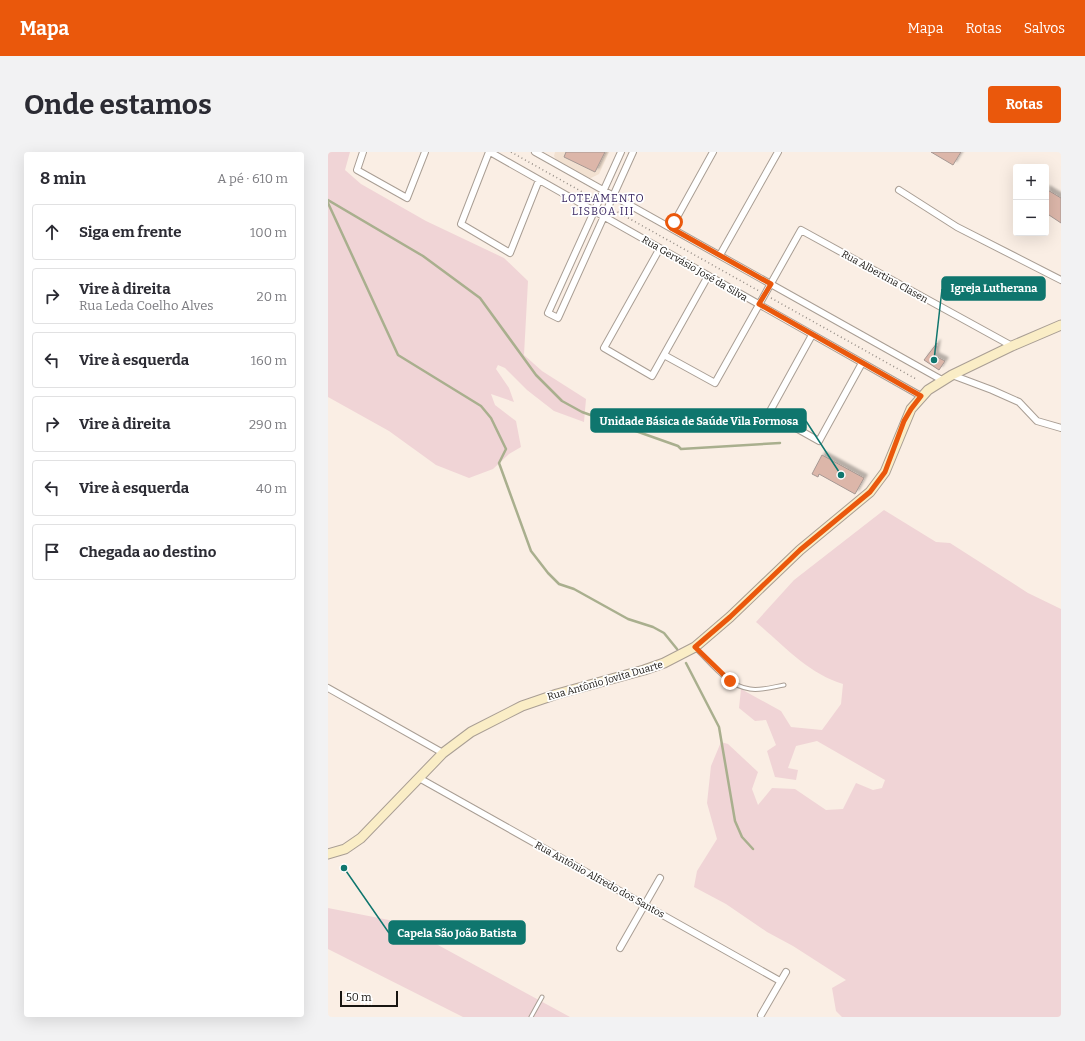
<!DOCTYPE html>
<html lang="pt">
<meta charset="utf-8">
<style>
body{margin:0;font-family:Bitter,serif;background:#f2f2f3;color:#2b2b33}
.controls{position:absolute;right:12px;top:12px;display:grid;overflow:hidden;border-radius:4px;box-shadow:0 4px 16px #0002}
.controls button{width:36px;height:36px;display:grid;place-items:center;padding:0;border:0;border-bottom:1px solid #e1e1e2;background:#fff;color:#2b2b33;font:20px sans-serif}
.scale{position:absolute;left:12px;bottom:10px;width:58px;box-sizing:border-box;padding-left:4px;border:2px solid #181511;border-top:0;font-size:11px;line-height:14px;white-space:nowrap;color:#181511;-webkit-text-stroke:3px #fff;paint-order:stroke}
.stop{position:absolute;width:12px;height:12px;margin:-9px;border:3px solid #ea580c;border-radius:50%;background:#fff}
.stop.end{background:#ea580c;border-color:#fff;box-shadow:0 1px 4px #0008}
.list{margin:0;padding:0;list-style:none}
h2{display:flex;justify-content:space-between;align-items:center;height:52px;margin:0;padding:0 16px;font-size:17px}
h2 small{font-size:13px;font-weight:400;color:#7c7c81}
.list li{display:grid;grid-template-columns:26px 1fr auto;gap:12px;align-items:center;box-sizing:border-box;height:56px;margin:0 8px 8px;padding:0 8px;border:1px solid #e1e1e2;border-radius:4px}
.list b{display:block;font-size:15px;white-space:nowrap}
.list p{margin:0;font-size:13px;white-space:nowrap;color:#7c7c81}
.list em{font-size:13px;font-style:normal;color:#7c7c81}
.icon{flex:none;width:22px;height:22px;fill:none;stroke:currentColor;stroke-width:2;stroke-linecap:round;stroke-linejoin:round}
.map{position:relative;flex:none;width:733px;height:865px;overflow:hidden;border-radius:4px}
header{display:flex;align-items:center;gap:24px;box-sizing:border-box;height:56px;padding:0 20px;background:#ea580c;color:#fff}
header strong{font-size:19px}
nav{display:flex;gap:22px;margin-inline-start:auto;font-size:14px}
.intro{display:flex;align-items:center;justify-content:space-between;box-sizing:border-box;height:96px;padding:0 24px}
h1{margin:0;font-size:28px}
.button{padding:10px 18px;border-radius:4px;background:#ea580c;color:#fff;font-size:14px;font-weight:700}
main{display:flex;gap:24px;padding:0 24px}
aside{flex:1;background:#fff;border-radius:4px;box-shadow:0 4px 16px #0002}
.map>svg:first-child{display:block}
.built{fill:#f2e1d1}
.green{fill:#f0d4d6}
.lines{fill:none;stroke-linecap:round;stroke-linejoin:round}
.stream{stroke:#a9af8e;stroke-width:2.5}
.building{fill:#dcb6a9;stroke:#a69893;filter:url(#shadow)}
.lane-casing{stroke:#a99e94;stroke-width:5}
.street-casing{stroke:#a99e94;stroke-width:8}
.secondary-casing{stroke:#a99e94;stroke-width:11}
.path{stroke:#948c85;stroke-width:1.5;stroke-dasharray:1 3;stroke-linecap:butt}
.lane{stroke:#fff;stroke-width:3}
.street{stroke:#fff;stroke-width:6}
.secondary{stroke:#faedc6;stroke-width:9}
.route{stroke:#ea580c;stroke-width:5}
.labels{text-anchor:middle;stroke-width:3.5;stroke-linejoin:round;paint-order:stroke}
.street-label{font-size:10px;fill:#181511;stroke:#fff}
.neighbourhood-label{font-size:11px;letter-spacing:1px;fill:#3a2762;stroke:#fff}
.leader{fill:none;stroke:#0f766e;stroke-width:1.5}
.callout-dot{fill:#0f766e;stroke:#fff;stroke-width:1.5}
.callout{fill:#0f766e;stroke:#0f766e;stroke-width:1.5}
.callout-label{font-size:11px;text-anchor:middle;font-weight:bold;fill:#fff}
</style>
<header>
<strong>Mapa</strong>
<nav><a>Mapa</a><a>Rotas</a><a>Salvos</a></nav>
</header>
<div class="intro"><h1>Onde estamos</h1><a class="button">Rotas</a></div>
<main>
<aside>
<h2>8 min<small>A pé · 610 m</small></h2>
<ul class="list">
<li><svg class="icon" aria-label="ahead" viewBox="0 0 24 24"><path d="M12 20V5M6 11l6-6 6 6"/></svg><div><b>Siga em frente</b></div><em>100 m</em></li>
<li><svg class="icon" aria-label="right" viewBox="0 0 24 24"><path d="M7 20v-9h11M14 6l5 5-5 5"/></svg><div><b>Vire à direita</b><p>Rua Leda Coelho Alves</p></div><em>20 m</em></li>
<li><svg class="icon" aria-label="left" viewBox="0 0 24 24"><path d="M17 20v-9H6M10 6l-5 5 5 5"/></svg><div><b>Vire à esquerda</b></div><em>160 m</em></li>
<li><svg class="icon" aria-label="right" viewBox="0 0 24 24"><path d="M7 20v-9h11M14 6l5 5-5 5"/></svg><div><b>Vire à direita</b></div><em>290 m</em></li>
<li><svg class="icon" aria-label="left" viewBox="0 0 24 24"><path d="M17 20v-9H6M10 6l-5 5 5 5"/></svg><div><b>Vire à esquerda</b></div><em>40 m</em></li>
<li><svg class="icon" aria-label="arrive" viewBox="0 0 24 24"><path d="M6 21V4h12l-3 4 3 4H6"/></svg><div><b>Chegada ao destino</b></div></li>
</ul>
</aside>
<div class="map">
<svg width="733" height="865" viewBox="0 0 733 865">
<defs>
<filter id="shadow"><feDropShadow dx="3.5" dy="-3.5" stdDeviation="1" flood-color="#0004"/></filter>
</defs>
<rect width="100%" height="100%" fill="#faeee4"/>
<path class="built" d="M227,0h54l-10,22 -10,5 -33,-19 -2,-4z"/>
<path class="green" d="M0,0h22l-5,18 16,14 65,37 78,37 24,23 -4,74 18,16 44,28 -2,23 -30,-11 -27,-21 -22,-22 -7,-3 -2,4 13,19 5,14 -23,-8 4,11 21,16 5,26 -12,7 -16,15 -24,9 -33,-13 -47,-34 -61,-34z
M556,358l52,32 14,1 78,50 33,16v408h-219l-6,-6 -4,-23 14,-8 -53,-34 -26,-14 -41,-28 -32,-17 3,-16 20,-32 -10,-36 4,-37 10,-24 7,2 30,28 -6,17 6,16 14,-17 23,1 31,21 17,-1 13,-26 17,7 9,-2 3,-8 -68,-39 -21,5 -8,22 10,2 -2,10 -21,-3 -8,-26 9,-6 -10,-25 -11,1 -16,-13 2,-19 40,22 10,16 31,3 19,-26 2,-20c-34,-10 -60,-39 -87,-62l38,-42z
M0,756l66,13 176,96h-107l-135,-68z"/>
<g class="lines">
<path class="stream" d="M0,48l95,56 57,42 56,77 26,26 20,11 96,34 3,3 99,-6
M0,51l70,152 83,51 10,12 15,31 -7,14 32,88 17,22 11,11 15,5 54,30 25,8 11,6 13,16
M358,511l33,64 16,94 7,16 11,12"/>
</g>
<path class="building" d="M238,0h39l-10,20 -31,-15z
M603,0h30l-8,13z
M718,37l15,9v25l-15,-10z
M609,191l-2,13 10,5 -6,9 -15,-10z
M494,303l42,23 -9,16 -36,-20 -1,3 -6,-3z"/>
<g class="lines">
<defs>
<path id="lane" d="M367,496c16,15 32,38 55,41 10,2 23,-2 34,-4
M203,865l11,-20"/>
<path id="street" d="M35,0l-6,18 50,28 18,-46
M161,0l-28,72 49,29 29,-73
M162,0l431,244
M207,0l407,228
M293,0l-73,161 10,5 75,-166
M571,38l58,37 104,53
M343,76l42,-76
M332,96l-56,100 48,28 56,-100
M392,103l58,-103
M484,183l-43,78 50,28 43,-78
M336,203l51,28 86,-153 211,116
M624,223l40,15 27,12 18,19 24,7
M0,536l115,65
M91,626l361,203
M292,796l40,-70
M433,863l25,-43"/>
<path id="secondary" d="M0,702l17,-5 16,-11 82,-85 28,-21 51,-26 35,-12 87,-24 20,-7 31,-16 35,-30 70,-67 70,-58 15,-20 26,-63 17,-19 24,-15 60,-29 49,-21"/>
</defs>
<use href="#lane" class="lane-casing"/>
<use href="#street" class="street-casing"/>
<use href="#secondary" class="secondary-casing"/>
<path class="path" d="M183,0l82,46
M286,58l145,81
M443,146l145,81"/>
<use href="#lane" class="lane"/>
<use href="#street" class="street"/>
<use href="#secondary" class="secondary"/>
</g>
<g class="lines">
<path class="route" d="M346,70l-3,6 100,56 -12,20 162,92 -10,13 -7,12 -19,51 -15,20 -70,58 -70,67 -35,30 35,34"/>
</g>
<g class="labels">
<g class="street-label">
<text transform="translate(367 116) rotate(30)" y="4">Rua Gervásio José da Silva</text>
<text transform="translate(557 124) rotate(29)" y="4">Rua Albertina Clasen</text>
<text transform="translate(277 528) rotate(-16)" y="4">Rua Antônio Jovita Duarte</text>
<text transform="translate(272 727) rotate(29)" y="4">Rua Antônio Alfredo dos Santos</text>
</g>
<g class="neighbourhood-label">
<text x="275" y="50">LOTEAMENTO<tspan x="275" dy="13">LISBOA III</tspan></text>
</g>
</g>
<path class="leader" d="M606 208L614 137M513 323L478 269M16 716L61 781"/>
<g class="callout-dot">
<circle cx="606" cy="208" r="4"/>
<circle cx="513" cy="323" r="4"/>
<circle cx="16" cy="716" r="4"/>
</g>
<g class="callout">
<rect x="614" y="125" width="103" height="23" rx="4"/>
<rect x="263" y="257" width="215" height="23" rx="4"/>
<rect x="61" y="769" width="136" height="23" rx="4"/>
</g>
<g class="callout-label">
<text x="666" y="140">Igreja Lutherana</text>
<text x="371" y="273">Unidade Básica de Saúde Vila Formosa</text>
<text x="129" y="785">Capela São João Batista</text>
</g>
</svg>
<div class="controls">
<button>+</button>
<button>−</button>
</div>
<div class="scale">50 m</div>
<div class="stop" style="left:346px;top:70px"></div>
<div class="stop end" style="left:402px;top:529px"></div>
</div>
</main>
